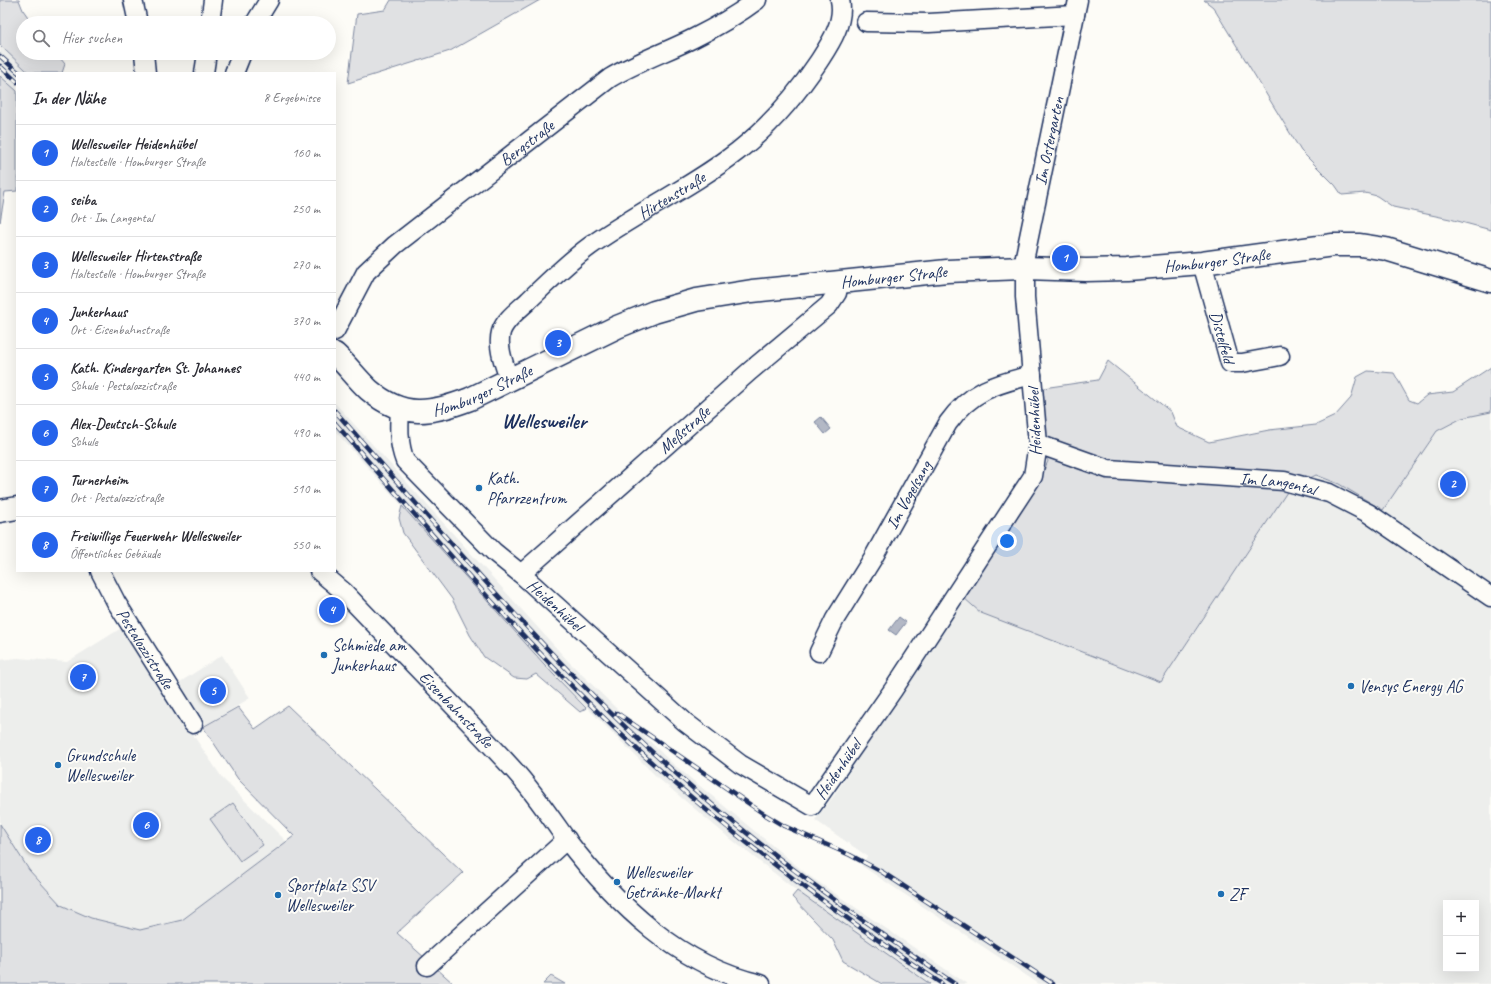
<!DOCTYPE html>
<html lang="de">
<meta charset="utf-8">
<style>
body{margin:0;font-family:Caveat,sans-serif;background:#f7f7f7;color:#2b2b33}
.controls{position:absolute;right:12px;bottom:12px;display:grid;overflow:hidden;border-radius:0px;box-shadow:0 4px 16px #0002}
.controls button{width:36px;height:36px;display:grid;place-items:center;padding:0;border:0;border-bottom:1px solid #e1e1e2;background:#fff;color:#2b2b33;font:20px sans-serif}
.you{position:absolute;left:1007px;top:541px;width:14px;height:14px;margin:-10px;border:3px solid #fff;border-radius:50%;background:#1a73e8;box-shadow:0 0 0 6px #1a73e833}
.badge{display:grid;place-items:center;width:26px;height:26px;border-radius:50%;background:#2563eb;color:#fff;font-size:13px;font-weight:700}
.pin{position:absolute;translate:-50% -50%;border:2px solid #fff;box-shadow:0 1px 4px #0006}
.list{margin:0;padding:0;list-style:none}
h2{display:flex;justify-content:space-between;align-items:center;height:52px;margin:0;padding:0 16px;font-size:17px}
h2 small{font-size:13px;font-weight:400;color:#7c7c81}
.list li{display:grid;grid-template-columns:26px 1fr auto;gap:12px;align-items:center;box-sizing:border-box;height:56px;padding:0 16px;border-top:1px solid #e1e1e2}
.list b{display:block;font-size:15px;white-space:nowrap}
.list p{margin:0;font-size:13px;white-space:nowrap;color:#7c7c81}
.list em{font-size:13px;font-style:normal;color:#7c7c81}
.icon{flex:none;width:22px;height:22px;fill:none;stroke:currentColor;stroke-width:2;stroke-linecap:round;stroke-linejoin:round}
.map{position:relative;flex:none;width:1491px;height:984px;overflow:hidden}
.search{position:absolute;background:#fff;box-shadow:0 4px 16px #0002;left:16px;top:16px;width:320px;height:44px;display:flex;align-items:center;gap:10px;box-sizing:border-box;padding:0 14px;border-radius:22px;color:#7c7c81;font-size:15px}
.panel{position:absolute;background:#fff;box-shadow:0 4px 16px #0002;left:16px;top:72px;width:320px;height:500px;border-radius:0px}
.map>svg:first-child{display:block}
.built{fill:#edeeec;fill-rule:evenodd}
.green{fill:#e0e1e3;stroke:#7e88a0}
.water{fill:#b3b8c5;stroke:#76819c}
.lines{fill:none;stroke-linecap:round;stroke-linejoin:round}
.minor-casing{stroke:#1b2f5e;stroke-width:21}
.major-casing{stroke:#1b2f5e;stroke-width:25}
.minor{stroke:#fdfcf7;stroke-width:18}
.major{stroke:#fdfcf7;stroke-width:22}
.rail-casing{stroke:#1b2f5e;stroke-width:4.5}
.rail{stroke:#fdfcf7;stroke-width:3;stroke-dasharray:9;stroke-linecap:butt}
.poi-dot{fill:#1f6fb2;stroke:#fdfcf7;stroke-width:1.5}
.labels{text-anchor:middle;stroke-width:4;stroke-linejoin:round;paint-order:stroke}
.street-label{font-size:17px;fill:#1b2f5e;stroke:#fdfcf7}
.poi-label{font-size:17px;fill:#1b2f5e;stroke:#fdfcf7;text-anchor:start}
.district-label{font-size:21px;font-weight:bold;fill:#1b2f5e;stroke:#fdfcf7}
</style>
<div class="map">
<svg width="1491" height="984" viewBox="0 0 1491 984">
<rect width="100%" height="100%" fill="#fdfcf7"/>
<filter id="ink" filterUnits="userSpaceOnUse"><feTurbulence type="fractalNoise" baseFrequency=".025" numOctaves="2"/><feDisplacementMap in="SourceGraphic" scale="8" xChannelSelector="R" yChannelSelector="G"/><feConvolveMatrix kernelMatrix="1 2 1 2 8 2 1 2 1" color-interpolation-filters="sRGB"/></filter>
<g filter="url(#ink)">
<path class="built" d="M0,45l29,28h-12v18l-17,-15z
M335,403l233,258 104,102 136,112 159,109h-37l-50,-33 -83,-60 -70,-55 -69,-58 -105,-104 -218,-243z
M1491,412v572h-452l-177,-118 5,-10 -52,-36 18,-23 131,-199 17,15 308,-124 27,-14 23,9 44,26 54,-79 25,-13zM1446,903h30v66h-30z
M123,627l62,96 38,56 64,63 -105,78 -42,10 -49,-12 -30,-13 -32,-35 -29,-46v-164l18,-2 49,4z
M222,655l28,43 -47,29 -26,-43z"/>
<path class="green" d="M0,0h19l4,10 9,13h-9v30h33l9,11 -3,9h-33l-29,-28z
M391,0h149l-90,51 -102,32 9,-69 28,-4z
M1204,0h287v230l-41,-11 -57,-12 -16,-11 -12,-3 -23,2 -7,-10 -34,-34 -88,-144z
M0,76l17,15v100l-12,1 -5,30z
M1108,361l63,51 6,15 32,15 60,-12 47,-5 19,-9 16,-18 6,-21 11,-6 26,2 15,27 8,3 10,-8 26,-3 38,-25v45l-29,6 -25,13 -54,79 -44,-26 -23,-9 -27,14 -128,193 -180,-69 -17,-15 72,-109 12,-28 -10,-17 5,-56 55,-8z
M402,506l151,168 33,34 -6,4 -44,-38 -9,5 -13,-1 -30,-21 -14,-22 -18,-36 -49,-66 -4,-15z
M288,706l175,167 -66,60 57,51h-454v-160l29,46 32,35 30,13 49,12 42,-10 112,-84 -56,-57 -35,-52 35,-20 17,22z
M233,803l30,42 -23,16 -30,-42z
M797,891l133,93h-48l-39,-23 -10,-21 -41,-43z
M551,976l14,8h-22z"/>
<path class="water" d="M821,417l10,12 -6,5 -10,-12z
M899,617l7,5 -10,13 -7,-5z"/>
<g class="lines">
<defs>
<g id="minor">
<path d="M133,0l5,23"/>
<path d="M866,22l63,1 146,-8"/>
<path d="M210,23l3,-23"/>
<path d="M255,23l14,-23"/>
<path d="M144,53l2,20"/>
<path d="M204,73l3,-20"/>
<path d="M234,73l8,-20"/>
<path id="s1" d="M1202,263l28,100h12l38,-7"/>
<path id="s2" d="M335,331l31,-59 29,-27 215,-167c27,-16 56,-26 84,-40 22,-11 43,-23 63,-38"/>
<path id="s3" d="M509,379c-5,-15 -12,-32 -8,-47 4,-13 19,-23 28,-32 20,-19 39,-38 61,-54 48,-34 102,-59 148,-95 31,-24 59,-57 81,-90 11,-17 26,-39 21,-61"/>
<path id="s4" d="M400,408c-1,19 -2,35 5,53l89,91 27,22 164,148 55,42 72,42 81,-116 140,-214 5,-32 -13,-147v-41l53,-256"/>
<path id="s5" d="M1038,444l70,25 176,12 45,12 39,20 123,84"/>
<path id="s6" d="M100,571l16,31 77,122"/>
<path id="s7" d="M319,571l25,21c56,59 114,117 169,177 20,22 36,46 53,70 50,65 113,127 195,145"/>
<path id="s8" d="M521,574l229,-203 79,-66 8,-12 2,-12"/>
<path id="s9" d="M819,652l16,-33 38,-61 75,-135c23,-32 47,-39 84,-48"/>
<path d="M427,966l140,-127"/>
</g>
<g id="major">
<path id="s10" d="M335,354c12,11 22,25 34,36 34,29 62,24 101,9l147,-72 37,-15 42,-12 56,-9 195,-20 78,-3 61,2 41,-1 75,-6 131,-18h27l26,4 105,32"/>
<path d="M0,511l17,-3"/>
</g>
</defs>
<use href="#minor" class="minor-casing"/>
<use href="#major" class="major-casing"/>
<use href="#minor" class="minor"/>
<use href="#major" class="major"/>
<defs>
<path id="rail" d="M0,56l19,17
M0,66l17,16
M335,411c108,122 213,249 335,357 89,80 186,149 285,216
M335,423c94,108 187,218 291,316 98,92 205,170 316,245
M617,713l147,101 20,12 66,29 32,17 171,112"/>
</defs>
<use href="#rail" class="rail-casing"/>
<use href="#rail" class="rail"/>
</g>
</g>
<g class="poi-dot">
<circle cx="479" cy="488" r="4"/>
<circle cx="324" cy="655" r="4"/>
<circle cx="1351" cy="686" r="4"/>
<circle cx="58" cy="765" r="4"/>
<circle cx="617" cy="882" r="4"/>
<circle cx="1221" cy="894" r="4"/>
<circle cx="278" cy="895" r="4"/>
</g>
<g class="labels">
<g class="street-label">
<text dy="6" stroke="none"><textPath href="#s4" startOffset="1325">Im Ostergarten</textPath></text>
<text dy="6" stroke="none"><textPath href="#s2" startOffset="273">Bergstraße</textPath></text>
<text dy="6" stroke="none"><textPath href="#s3" startOffset="269">Hirtenstraße</textPath></text>
<text dy="6" stroke="none"><textPath href="#s10" startOffset="928">Homburger Straße</textPath></text>
<text dy="6" stroke="none"><textPath href="#s10" startOffset="604">Homburger Straße</textPath></text>
<text dy="6" stroke="none"><textPath href="#s1" startOffset="77">Distelfeld</textPath></text>
<text dy="6" stroke="none"><textPath href="#s10" startOffset="172">Homburger Straße</textPath></text>
<text transform="translate(1034 422) rotate(-92)" y="6">Heidenhübel</text>
<text dy="6" stroke="none"><textPath href="#s8" startOffset="218">Meßstraße</textPath></text>
<text dy="6" stroke="none"><textPath href="#s5" startOffset="245">Im Langental</textPath></text>
<text dy="6" stroke="none"><textPath href="#s9" startOffset="181">Im Vogelsang</textPath></text>
<text dy="6" stroke="none"><textPath href="#s4" startOffset="262">Heidenhübel</textPath></text>
<text dy="6" stroke="none"><textPath href="#s6" startOffset="90">Pestalozzistraße</textPath></text>
<text dy="6" stroke="none"><textPath href="#s7" startOffset="195">Eisenbahnstraße</textPath></text>
<text dy="6" stroke="none"><textPath href="#s4" startOffset="634">Heidenhübel</textPath></text>
</g>
<g class="poi-label">
<text x="487" y="484">Kath.<tspan x="487" dy="20">Pfarrzentrum</tspan></text>
<text x="332" y="651">Schmiede am<tspan x="332" dy="20">Junkerhaus</tspan></text>
<text x="1359" y="692">Vensys Energy AG</text>
<text x="66" y="761">Grundschule<tspan x="66" dy="20">Wellesweiler</tspan></text>
<text x="625" y="878">Wellesweiler<tspan x="625" dy="20">Getränke-Markt</tspan></text>
<text x="286" y="891">Sportplatz SSV<tspan x="286" dy="20">Wellesweiler</tspan></text>
<text x="1229" y="900">ZF</text>
</g>
<g class="district-label">
<text x="544" y="428">Wellesweiler</text>
</g>
</g>
</svg>
<div class="controls">
<button>+</button>
<button>−</button>
</div>
<div class="you"></div>
<div class="pin badge" style="left:1065px;top:258px">1</div>
<div class="pin badge" style="left:1453px;top:484px">2</div>
<div class="pin badge" style="left:558px;top:343px">3</div>
<div class="pin badge" style="left:332px;top:610px">4</div>
<div class="pin badge" style="left:213px;top:691px">5</div>
<div class="pin badge" style="left:146px;top:825px">6</div>
<div class="pin badge" style="left:83px;top:677px">7</div>
<div class="pin badge" style="left:38px;top:840px">8</div>
<div class="search"><svg class="icon" aria-label="search" viewBox="0 0 24 24"><circle cx="10" cy="10" r="6"/><path d="M15 15l6 6"/></svg>Hier suchen</div>
<section class="panel">
<h2>In der Nähe<small>8 Ergebnisse</small></h2>
<ul class="list">
<li><span class="badge">1</span><div><b>Wellesweiler Heidenhübel</b><p>Haltestelle · Homburger Straße</p></div><em>160 m</em></li>
<li><span class="badge">2</span><div><b>seiba</b><p>Ort · Im Langental</p></div><em>250 m</em></li>
<li><span class="badge">3</span><div><b>Wellesweiler Hirtenstraße</b><p>Haltestelle · Homburger Straße</p></div><em>270 m</em></li>
<li><span class="badge">4</span><div><b>Junkerhaus</b><p>Ort · Eisenbahnstraße</p></div><em>370 m</em></li>
<li><span class="badge">5</span><div><b>Kath. Kindergarten St. Johannes</b><p>Schule · Pestalozzistraße</p></div><em>440 m</em></li>
<li><span class="badge">6</span><div><b>Alex-Deutsch-Schule</b><p>Schule</p></div><em>490 m</em></li>
<li><span class="badge">7</span><div><b>Turnerheim</b><p>Ort · Pestalozzistraße</p></div><em>510 m</em></li>
<li><span class="badge">8</span><div><b>Freiwillige Feuerwehr Wellesweiler</b><p>Öffentliches Gebäude</p></div><em>550 m</em></li>
</ul>
</section>
</div>
